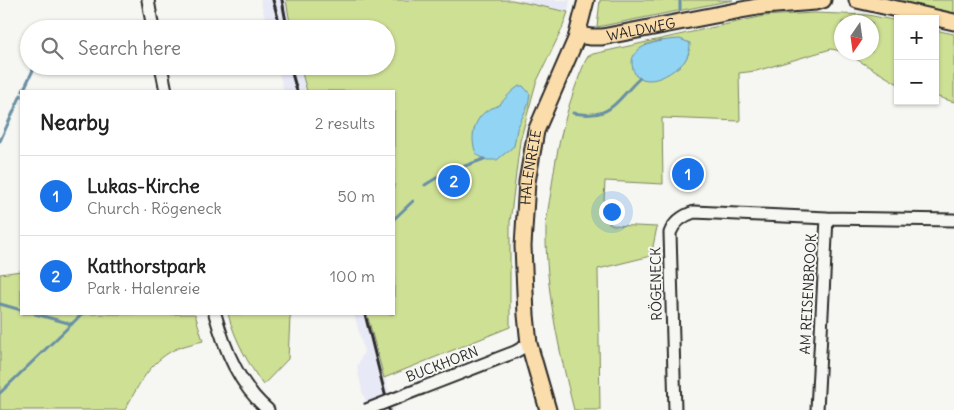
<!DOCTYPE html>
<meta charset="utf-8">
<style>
body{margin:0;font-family:Delius,sans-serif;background:#f6f6f6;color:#222}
.controls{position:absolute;right:15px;top:15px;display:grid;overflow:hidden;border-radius:0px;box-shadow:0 1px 4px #0004}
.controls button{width:45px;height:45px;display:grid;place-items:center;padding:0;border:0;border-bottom:1px solid #e0e0e0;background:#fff;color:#222;font:25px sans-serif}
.compass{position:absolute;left:834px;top:15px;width:45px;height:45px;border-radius:50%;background:#fff;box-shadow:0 1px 4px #0004;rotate:193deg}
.you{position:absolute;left:611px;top:211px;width:18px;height:18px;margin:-12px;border:4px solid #fff;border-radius:50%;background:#1a73e8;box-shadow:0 0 0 8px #1a73e833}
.badge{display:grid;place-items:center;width:32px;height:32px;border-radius:50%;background:#1a73e8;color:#fff;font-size:16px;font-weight:700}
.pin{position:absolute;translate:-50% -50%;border:2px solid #fff;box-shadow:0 1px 5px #0006}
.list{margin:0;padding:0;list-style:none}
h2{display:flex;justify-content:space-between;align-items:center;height:65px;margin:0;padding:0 20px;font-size:21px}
h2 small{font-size:16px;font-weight:400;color:#767676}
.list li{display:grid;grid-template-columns:32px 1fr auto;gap:15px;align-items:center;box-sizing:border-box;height:80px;padding:0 20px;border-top:1px solid #e0e0e0}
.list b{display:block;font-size:19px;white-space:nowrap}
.list p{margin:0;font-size:16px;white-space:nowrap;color:#767676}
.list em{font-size:16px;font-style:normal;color:#767676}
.icon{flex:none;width:28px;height:28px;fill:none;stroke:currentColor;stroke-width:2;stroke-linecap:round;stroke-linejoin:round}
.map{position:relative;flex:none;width:954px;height:410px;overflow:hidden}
.search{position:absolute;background:#fff;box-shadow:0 1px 4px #0004;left:20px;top:20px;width:375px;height:55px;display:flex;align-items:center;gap:12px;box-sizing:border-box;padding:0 18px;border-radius:28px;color:#767676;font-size:19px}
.panel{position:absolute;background:#fff;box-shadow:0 1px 4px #0004;left:20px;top:90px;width:375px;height:225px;border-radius:0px}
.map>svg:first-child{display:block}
.built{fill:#e8e9f6}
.green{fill:#cee094;stroke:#7c8660;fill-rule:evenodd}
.water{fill:#92d4f4;stroke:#6990a4}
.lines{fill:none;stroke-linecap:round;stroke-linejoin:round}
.stream{stroke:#6990a4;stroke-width:3}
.minor-casing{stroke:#2b2b2b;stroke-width:15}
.major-casing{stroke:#2b2b2b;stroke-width:19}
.minor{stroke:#f6f6f2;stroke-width:11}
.major{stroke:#fbddab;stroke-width:15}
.rail{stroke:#2b2b2b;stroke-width:3}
.minor-bridge-casing{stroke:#2b2b2b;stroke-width:15;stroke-linecap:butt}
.minor-bridge{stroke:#f6f6f2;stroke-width:11}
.labels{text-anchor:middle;stroke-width:4;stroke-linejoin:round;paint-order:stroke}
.street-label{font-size:14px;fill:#2b2b2b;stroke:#f6f6f2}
</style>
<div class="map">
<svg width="954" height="410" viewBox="0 0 954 410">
<rect width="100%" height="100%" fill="#f6f6f2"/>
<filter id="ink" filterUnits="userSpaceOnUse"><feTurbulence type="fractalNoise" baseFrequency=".02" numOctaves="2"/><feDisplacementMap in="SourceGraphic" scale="10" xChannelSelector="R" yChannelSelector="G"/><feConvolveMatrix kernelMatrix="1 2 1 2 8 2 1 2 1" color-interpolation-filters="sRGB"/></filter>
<g filter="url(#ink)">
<path class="built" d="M260,0h26l5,29h-23z
M512,0h58l-2,12z
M277,66h23l7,25h-23z
M354,314h13l27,96h-25l-7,-19 -5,-24 7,-16z"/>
<path class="green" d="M286,0h226l56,12 -6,17 -26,54 -16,58 -10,81v105l-126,51 -17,-64h27v-223h-87l-7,-25h86v-37h-95z
M600,0h133l-136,27z
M890,0h64v14z
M814,13l54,2 30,6v63l-52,-31 26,-1v-30h-30l-1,29 -10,-2 -75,22 -17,2 1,48 -78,-3 1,66 -58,-3 -2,39 10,5 44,2 -6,29 -53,13 2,141h-26c-15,-60 -29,-121 -28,-184 1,-11 3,-23 5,-34 6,-48 17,-91 36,-135l6,-3 171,-38zM662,40l27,13 -5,9 -39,-17z
M935,30l19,4v68l-19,-6z
M21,271v43h174l8,27c-11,3 -23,5 -33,11 -23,14 -33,36 -45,58h-125v-136z
M228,314h65l-3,3 -2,42 -25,26c-15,-22 -28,-45 -35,-71z"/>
<path class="water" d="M680,39l10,4c0,8 -3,17 -9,22 -13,10 -29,21 -45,11 -17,-31 24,-36 44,-37z
M519,86h4l7,8 -2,11 -11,24 -3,17 -17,14h-10l-10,-5c-7,-13 -5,-33 8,-43 4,-4 10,-4 14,-7 7,-7 12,-14 20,-19z"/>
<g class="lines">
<path class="stream" d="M680,9v-9
M23,91l12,-25
M573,113c40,7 42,-12 67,-35
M0,141l21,-46
M425,185l18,-11 41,-15
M394,219l19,-18
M0,304l21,6
M35,314l37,10
M0,393l82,-79"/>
<defs>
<path id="minor" d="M148,0l5,29
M161,66l5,25
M215,314c10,36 24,71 53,96
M422,388l93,-36 14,-8
M675,410l-5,-177c4,-11 12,-17 24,-21l133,6
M817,410l10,-192 127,2"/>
<g id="major">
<path d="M857,0l97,22"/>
<path id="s1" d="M577,35l14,2h11l139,-27 22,-4 52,-4 8,-2"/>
<path id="s2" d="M548,410l-19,-66 -3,-29 -3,-69 4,-64 9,-51 40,-92 10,-39"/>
</g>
</defs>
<use href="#minor" class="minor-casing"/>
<use href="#major" class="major-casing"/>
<use href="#minor" class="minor"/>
<use href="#major" class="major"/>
<path class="rail" d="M273,0l8,29
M282,0l4,22
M290,66l7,25
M365,314l24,96"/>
<defs>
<path id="minor-bridge" d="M366,410l56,-22"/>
</defs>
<use href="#minor-bridge" class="minor-bridge-casing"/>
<use href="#minor-bridge" class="minor-bridge"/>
</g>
</g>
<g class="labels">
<g class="street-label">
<text dy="5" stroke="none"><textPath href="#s1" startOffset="65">WALDWEG</textPath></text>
<text dy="5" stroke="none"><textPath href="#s2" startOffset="246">HALENREIE</textPath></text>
<text transform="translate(656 284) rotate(-91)" y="5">RÖGENECK</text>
<text transform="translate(808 294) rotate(-87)" y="5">AM REISENBROOK</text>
<text transform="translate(442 364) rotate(-21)" y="5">BUCKHORN</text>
</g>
</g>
</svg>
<div class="controls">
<button>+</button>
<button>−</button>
</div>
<svg class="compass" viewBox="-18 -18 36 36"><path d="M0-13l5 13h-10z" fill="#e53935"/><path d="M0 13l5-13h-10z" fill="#767676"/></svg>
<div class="you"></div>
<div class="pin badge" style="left:688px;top:174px">1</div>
<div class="pin badge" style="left:454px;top:181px">2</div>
<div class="search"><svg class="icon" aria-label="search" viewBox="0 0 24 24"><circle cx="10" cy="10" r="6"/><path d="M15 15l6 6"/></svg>Search here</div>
<section class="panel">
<h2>Nearby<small>2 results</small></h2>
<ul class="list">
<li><span class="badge">1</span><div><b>Lukas-Kirche</b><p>Church · Rögeneck</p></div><em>50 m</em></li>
<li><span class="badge">2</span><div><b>Katthorstpark</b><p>Park · Halenreie</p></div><em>100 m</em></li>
</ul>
</section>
</div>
